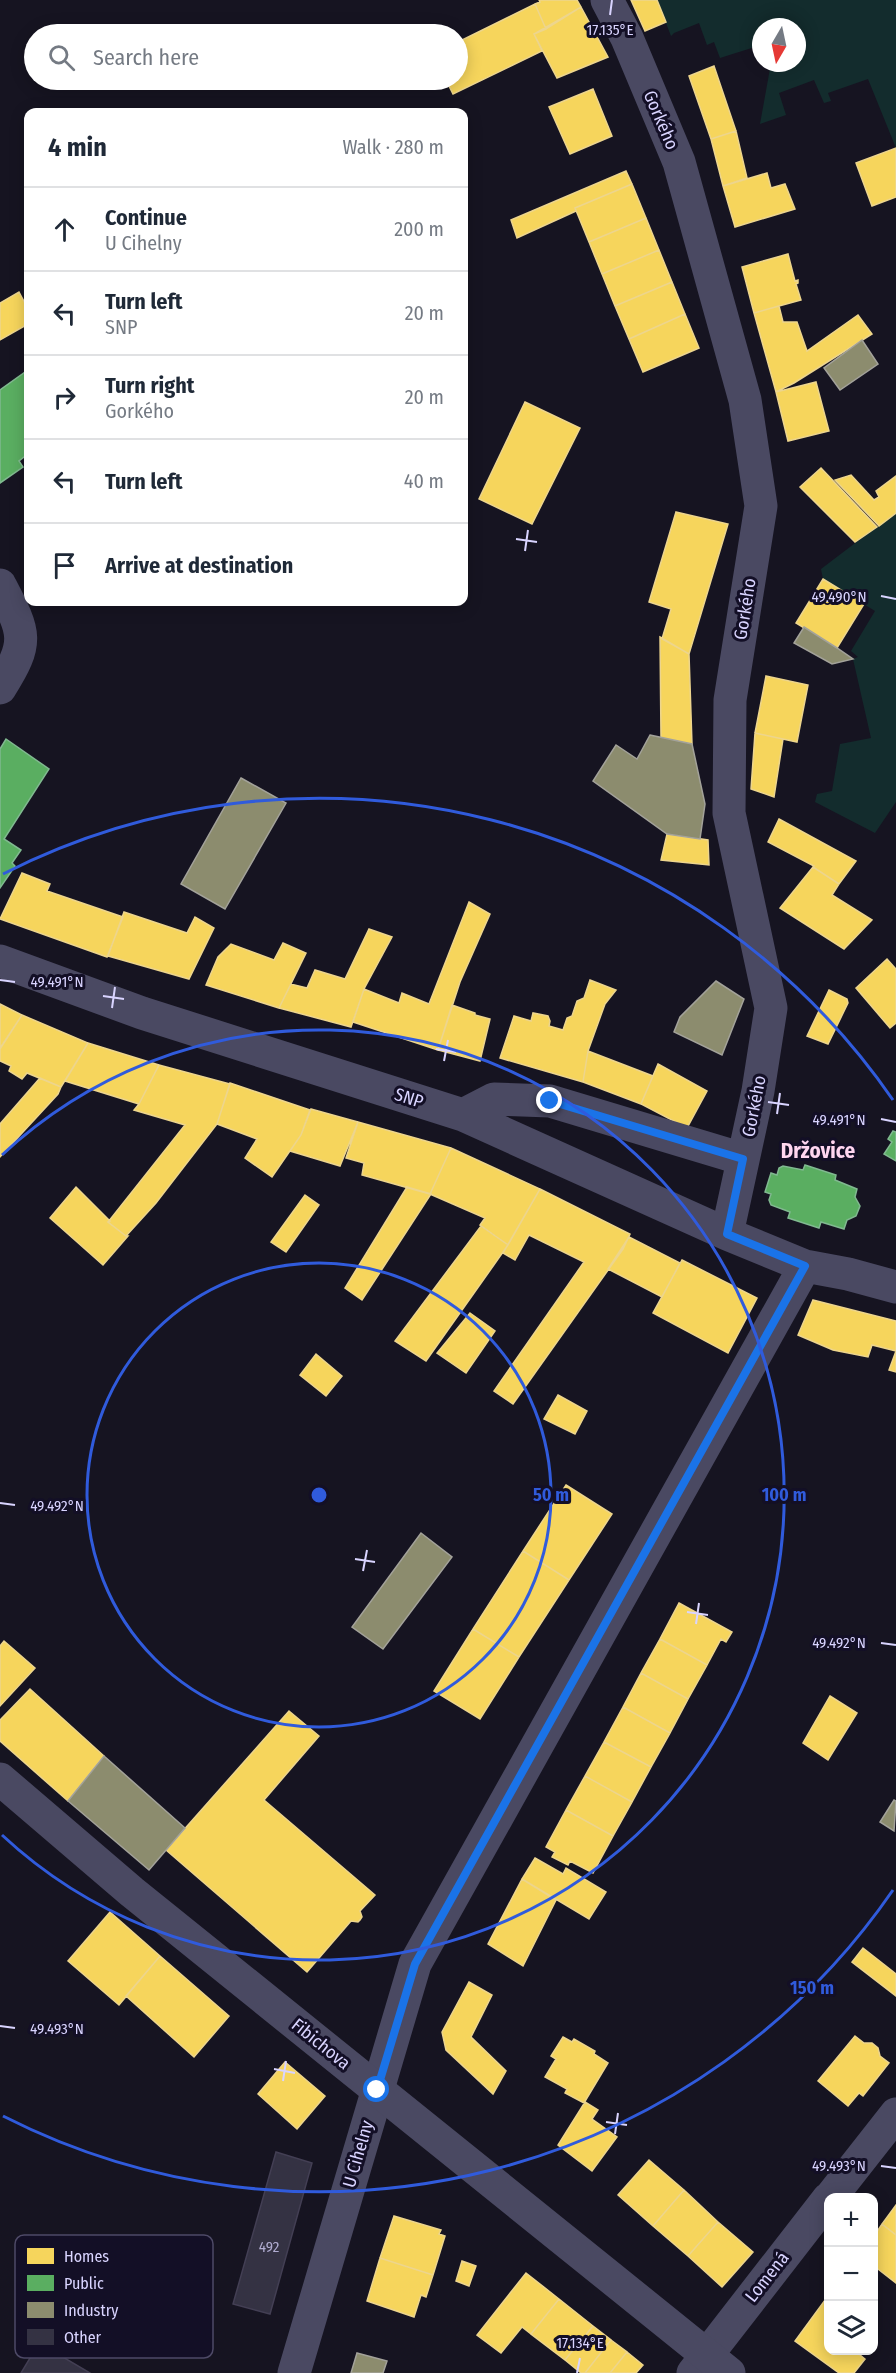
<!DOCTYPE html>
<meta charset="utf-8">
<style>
body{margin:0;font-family:"Fira Sans Condensed",sans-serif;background:#f2f2f3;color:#1f2937}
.controls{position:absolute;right:18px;bottom:18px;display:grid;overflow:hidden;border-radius:12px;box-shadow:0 3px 15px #0003}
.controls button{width:54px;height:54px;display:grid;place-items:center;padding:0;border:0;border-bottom:2px solid #e0e1e3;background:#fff;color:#1f2937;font:30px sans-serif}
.compass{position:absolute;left:752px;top:18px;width:54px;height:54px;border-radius:50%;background:#fff;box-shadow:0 3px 15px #0003;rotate:189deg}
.stop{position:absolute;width:18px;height:18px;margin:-14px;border:4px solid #1a73e8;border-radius:50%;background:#fff}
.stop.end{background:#1a73e8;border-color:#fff;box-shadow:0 2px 6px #0008}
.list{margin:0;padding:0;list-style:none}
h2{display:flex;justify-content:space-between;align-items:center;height:78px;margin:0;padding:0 24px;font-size:26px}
h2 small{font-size:20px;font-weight:400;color:#747a83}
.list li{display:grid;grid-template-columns:39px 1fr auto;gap:18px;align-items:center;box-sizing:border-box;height:84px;padding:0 24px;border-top:2px solid #e0e1e3}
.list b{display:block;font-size:22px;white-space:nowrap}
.list p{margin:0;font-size:20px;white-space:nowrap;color:#747a83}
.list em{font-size:20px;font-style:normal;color:#747a83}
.icon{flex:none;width:33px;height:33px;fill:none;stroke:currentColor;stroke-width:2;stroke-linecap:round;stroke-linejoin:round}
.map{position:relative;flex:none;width:896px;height:2373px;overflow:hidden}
.search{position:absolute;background:#fff;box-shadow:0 3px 15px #0003;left:24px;top:24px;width:444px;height:66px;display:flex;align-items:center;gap:15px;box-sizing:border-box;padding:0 21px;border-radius:33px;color:#747a83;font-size:22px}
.panel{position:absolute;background:#fff;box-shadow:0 3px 15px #0003;left:24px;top:108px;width:444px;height:498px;border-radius:12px}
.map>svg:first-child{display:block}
.green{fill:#132c2d}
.homes{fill:#f6d55c;stroke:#edd58d;stroke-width:1.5}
.public{fill:#5aae61;stroke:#80b990;stroke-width:1.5}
.industry{fill:#8c8c6e;stroke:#a3a29a;stroke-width:1.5}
.building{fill:#343243;stroke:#433f54;stroke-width:1.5}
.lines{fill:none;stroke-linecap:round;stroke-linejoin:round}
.minor{stroke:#4a4962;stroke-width:33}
.tertiary{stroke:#4a4962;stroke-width:33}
.route{stroke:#1a73e8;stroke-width:8}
.ticks{fill:none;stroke:#d9d4ff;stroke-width:2}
.ring{fill:none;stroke:#305bdc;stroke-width:3}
.labels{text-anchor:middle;stroke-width:6;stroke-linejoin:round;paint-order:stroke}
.number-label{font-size:15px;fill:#b0acd0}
.street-label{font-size:18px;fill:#d9d4ff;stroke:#130f26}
.quarter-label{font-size:21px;font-weight:bold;fill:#ffd6f0;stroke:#130f26}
.key{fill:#130f26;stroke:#4e4a67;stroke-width:1.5}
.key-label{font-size:16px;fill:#d9d4ff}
.ticks-label{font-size:15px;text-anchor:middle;fill:#d9d4ff;stroke:#130f26;stroke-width:6;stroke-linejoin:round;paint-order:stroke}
.centre{fill:#305bdc;stroke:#130f26;stroke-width:3}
.ring-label{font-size:18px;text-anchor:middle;font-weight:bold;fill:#305bdc;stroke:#130f26;stroke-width:6;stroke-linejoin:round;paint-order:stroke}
</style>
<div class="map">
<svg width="896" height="2373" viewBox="0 0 896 2373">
<rect width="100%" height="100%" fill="#161421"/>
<path class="green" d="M657,0h239v148l-28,-69 -40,14 3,8 -7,2 -10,-23 -35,13 7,22 -26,9 11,-61h26v-36h-36v18l-41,13 -6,-16 -7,3 -8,-22 -25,10 -3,3z
M896,512v290l-21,31 -60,-31 2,-8 15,-3 8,-47 31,-6 -18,-79 5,-2 -7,-6 24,-40 -52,-32 -2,-10z"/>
<path class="homes" d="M539,0h38l4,7 -35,22 -11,-25 5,-2z
M631,0h26l9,22 -21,9z
M535,4l11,25 -12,5 8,17 -89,43 -7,-14h12v-38z
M581,7l27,50 -51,21 -23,-44z
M714,66l22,65 -25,8 -22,-63z
M593,89l19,47 -42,18 -21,-47z
M736,131l11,47 -24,8 -12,-47z
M896,148v49l-24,9 -16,-43z
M626,171l6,13 -57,24 1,3 -59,27 -6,-18z
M767,173l4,15 14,-4 10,25 -60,18 -12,-41z
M632,184l14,34 -57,24 -14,-34z
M646,218l13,32 -57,24 -13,-32z
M659,250l13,32 -57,24 -13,-32z
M788,254l7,27 3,-1v3l-2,1 5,16 -47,13 -12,-46z
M672,282l13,32 -56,25 -14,-33z
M19,292l9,17v15l-28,16v-37z
M779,306l4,16h14l10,29 51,-36 14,19 -78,49 -18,9 -22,-79z
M685,314l14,34 -56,24 -14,-33z
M816,382l13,49 -41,10 -12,-49z
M525,402l55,26 -48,96 -53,-25z
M821,468l56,59 -22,15 -55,-55z
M851,475l23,25 5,-3 -3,-6 20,-15v37l-17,13 -44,-46z
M676,512l52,12 -39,130 -27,-15 9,-30 -22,-7z
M823,579l41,25 -27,44 -41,-25z
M660,637l29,17 3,90 -31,-6z
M766,676l42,9 -11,57 -42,-9z
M755,733l28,6 -9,58 -23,-8z
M779,819l77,42 -17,23 -26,-17 1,-1 -46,-24z
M667,834l41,6 1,25 -48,-5z
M813,867l26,17 -7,11 40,25 -28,29 -64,-41z
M22,873l28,11 -3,7 76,26 -16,40 -107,-38z
M469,902l21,12 -30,68 -22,68 -85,-28 11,-33 35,14 3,-10 27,11z
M124,912l63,21 8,-16 19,11 -25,51 -81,-23z
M369,929l23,8 -28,52 -13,38 -72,-19 12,-24 16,4 8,-18 30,9z
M283,943l23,10 -27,55 -73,-23 12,-28 13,-13 43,16z
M887,959l9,10v54l-6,5 -34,-40z
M590,980l26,10 -11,14 -17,47 -5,31 -83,-24 14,-42 17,5 2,-8 15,3 2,5 -1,5 14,4 4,-12 5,-2 5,-15 7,-3z
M829,990l18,9 1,4 -20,41 -21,-8z
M0,1004l22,11 -22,33z
M452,1005l23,8v2l15,4 -10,42 -42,-11z
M22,1015l66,28 -27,44 -34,-14 -5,6 -13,-8 2,-5 -11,-5v-12z
M88,1043l71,22 -20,39 -74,-23z
M588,1051l65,25 -12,28 -58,-22z
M658,1064l49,27 -20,37 -46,-24z
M159,1065l71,19 -13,40 -61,79 -30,33 -18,-14 77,-97 -51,-15 5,-6z
M40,1078l21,9 -3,7 -58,63v-33z
M230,1083l80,27 -9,25 -29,42 -27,-19 12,-19 -40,-15z
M311,1109l47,13 -18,44 -50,-15 11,-16z
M358,1122l93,26 -21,46 -68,-19 2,-12 -18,-5z
M451,1148l89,41 -32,56 -28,-20 5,-7 -55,-24z
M76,1187l34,34 -2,1 18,14h2l-25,29 -53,-47z
M407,1187l24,7 -69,106 -17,-12z
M540,1189l90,45 -7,15 -110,155 -19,-13 90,-129 -55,-27 -14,25 -12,-7z
M305,1195l14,10 -33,47 -15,-10z
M481,1226l27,19 -82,116 -31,-20z
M629,1237l51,26 -18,34 -54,-28z
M682,1260l75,38 -29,55 -75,-40z
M813,1300l83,21v51l-7,-2 7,-19 -24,-6 -4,12 -35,-7 -35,-15z
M470,1313l25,18 -29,42 -29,-20z
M316,1354l26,22 -16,20 -26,-21z
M558,1395l29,16 -12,23 -31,-15z
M566,1485l46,29 -43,66 -46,-29z
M523,1551l46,29 -50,77 -46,-28z
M679,1603l53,29 -6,10 -5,-3 -14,26 -47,-26z
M473,1629l46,28 -39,62 -46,-28z
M660,1639l47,26 -19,34 -47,-26z
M4,1641l31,27 -35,38v-60z
M641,1673l47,26 -18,34 -47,-26z
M30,1689l74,67 -36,45 -68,-60v-21z
M830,1696l27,17 -29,47 -25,-17z
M623,1707l47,26 -19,34 -47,-25z
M289,1711l30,25 -55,64 111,95 -15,16 2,6 -2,3 -2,2 -7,-1 -44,51 -141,-122z
M604,1742l47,25 -19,35 -47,-26z
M585,1776l47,26 -19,34 -47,-26z
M566,1810l47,26 -20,37 -23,-12 -2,4 -16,-8 3,-5 -9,-5z
M535,1858l28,16 3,-6 40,24 -17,27 -67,-40z
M522,1879l34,21 -33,66 -35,-22z
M110,1912l50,44 -41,49 -51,-44z
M863,1948l33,26v22l-44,-34z
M160,1956l69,60 -35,41 -68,-61z
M469,1982l23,13 -21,42 35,34 -13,23 -47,-44 -4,-18z
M855,2036l9,7h8l6,5 2,8 9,7 -26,33 -4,-3 -11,13 -30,-25z
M563,2037l9,5 2,-3 21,12 -1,3 14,9 -24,40 -19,-10 2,-4 -22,-12 11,-18 -5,-3z
M285,2062l40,34 -28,33 -39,-35z
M585,2102l13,8 -6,9 25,18 -25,34 -34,-26z
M649,2160l35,30 -31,36 -35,-31z
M684,2190l34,32 -30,34 -35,-30z
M896,2205v30l-14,-11z
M394,2216l47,14 -2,4 6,2 -12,39 -53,-17z
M718,2222l35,30 -31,35 -34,-31z
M882,2224l14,11v48l-22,-17v-30z
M380,2258l53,17 -7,22 -5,-2 -7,22 -47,-16z
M462,2261l14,5 -7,20 -13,-5z
M526,2273l33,26 -28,35 -9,-7 -21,26 -24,-18z
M828,2296v54h26l11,9 -11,14h-15l-44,-32z
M559,2299l34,27 -28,34 -34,-26z
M593,2326l18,14 -26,33h-4l-16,-13z
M611,2340l16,12 -17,21h-25z
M627,2352l16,13 -7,8h-26z"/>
<path class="public" d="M28,370v84l-9,7 4,6 -23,16v-93z
M6,739l43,30 -45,70 17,11 -9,13 3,3 -15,22v-139z
M893,1131l3,1v29l-12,-7 8,-12 -4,-3z
M805,1165l31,10 -1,5 22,9 -2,8 5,9 -4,10 -9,4 -3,9 -23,-7 -2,6 -31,-10 2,-6 -19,-7 -2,-5 2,-6 -6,-2 6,-19 6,2 2,-7 4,-2 20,4z"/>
<path class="industry" d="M862,340l16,24 -38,26 -16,-22z
M804,627l33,21 16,11 -21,5 -38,-21z
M650,735l42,9 13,60 -5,35 -33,-5 -74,-53 23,-36 21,14z
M241,778l45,25 -61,106 -44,-25z
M716,981l28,18 -22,56 -48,-23 6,-15z
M421,1533l31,24 -69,92 -31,-22z
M104,1756l81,72 -36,42 -81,-69z
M894,1800l2,1 -2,30 -14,-9z
M357,2353l30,8 -4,12h-32z"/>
<path class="building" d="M276,2152l36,11 -42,151 -37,-10z
M39,2343l51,30h-69z"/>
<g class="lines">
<path class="minor" d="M607,0l20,38 52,124 66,238 16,106 -31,194 -1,113 42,195 -13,83 -31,143
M0,585c25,48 30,56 0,103
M0,961l142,52 321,102 264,119 78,32 43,8 48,13
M463,1115l31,-16 56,2 193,58
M830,2198l66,-84
M294,2373l121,-409 390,-698
M693,2373l135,-174"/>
<path class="tertiary" d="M0,1779l132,113 597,481"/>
</g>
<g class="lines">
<path class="route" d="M377,2090l38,-126 390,-698 -78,-32 16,-75 -193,-58"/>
</g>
<path class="ticks" d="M610,15l2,-15M516,539l21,3M525,551l3,-21M881,596l15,3M0,980l15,2M103,996l21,3M112,1008l3,-21M436,1049l20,3M444,1061l4,-21M768,1102l21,3M777,1114l3,-21M881,1119l15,3M0,1503l15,2M355,1559l20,3M363,1571l4,-21M687,1612l21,3M696,1624l3,-21M881,1643l15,2M0,2026l15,2M274,2069l21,4M283,2081l3,-20M606,2122l21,3M615,2134l3,-21M881,2166l15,2M577,2373l3,-15"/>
<g class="ring">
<circle cx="319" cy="1495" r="232"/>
<path d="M2 1155A465 465 0 1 1 2 1835"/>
<path d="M893 1890A697 697 0 0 1 3 2116M3 874A697 697 0 0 1 893 1100"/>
</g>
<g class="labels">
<g class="number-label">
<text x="269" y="2252">492</text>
</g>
<g class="street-label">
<text transform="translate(661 120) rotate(67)" y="6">Gorkého</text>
<text transform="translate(745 609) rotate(-81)" y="6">Gorkého</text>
<text transform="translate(409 1098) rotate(18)" y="6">SNP</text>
<text transform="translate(754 1106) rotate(-79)" y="6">Gorkého</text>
<text transform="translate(321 2044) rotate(39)" y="6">Fibichova</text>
<text transform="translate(358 2154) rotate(-74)" y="6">U Cihelny</text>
<text transform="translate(767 2277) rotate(-52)" y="6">Lomená</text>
</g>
<g class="quarter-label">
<text x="818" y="1158">Držovice</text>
</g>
</g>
<rect x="15" y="2235" width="198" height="123" rx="9" class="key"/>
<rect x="27" y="2248" width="27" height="16" fill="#f6d55c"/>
<rect x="27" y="2275" width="27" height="16" fill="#5aae61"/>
<rect x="27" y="2302" width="27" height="16" fill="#8c8c6e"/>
<rect x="27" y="2329" width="27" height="16" fill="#343243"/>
<g class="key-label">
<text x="64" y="2262">Homes</text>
<text x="64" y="2289">Public</text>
<text x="64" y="2316">Industry</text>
<text x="64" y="2343">Other</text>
</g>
<g class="ticks-label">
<text x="610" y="35">17.135°E</text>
<text x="839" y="602">49.490°N</text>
<text x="57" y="987">49.491°N</text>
<text x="839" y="1125">49.491°N</text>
<text x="57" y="1511">49.492°N</text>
<text x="839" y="1648">49.492°N</text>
<text x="57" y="2034">49.493°N</text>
<text x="839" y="2171">49.493°N</text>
<text x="580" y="2348">17.134°E</text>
</g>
<circle cx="319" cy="1495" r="9" class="centre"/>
<g class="ring-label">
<text x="551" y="1501">50 m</text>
<text x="784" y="1501">100 m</text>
<text x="812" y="1994">150 m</text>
</g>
</svg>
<div class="controls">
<button>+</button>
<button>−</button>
<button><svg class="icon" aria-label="layers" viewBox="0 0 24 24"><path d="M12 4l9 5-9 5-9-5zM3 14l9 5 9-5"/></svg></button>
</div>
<svg class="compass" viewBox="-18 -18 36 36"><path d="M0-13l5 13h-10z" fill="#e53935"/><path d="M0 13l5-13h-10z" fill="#747a83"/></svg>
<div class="stop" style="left:377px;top:2090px"></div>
<div class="stop end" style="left:550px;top:1101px"></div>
<div class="search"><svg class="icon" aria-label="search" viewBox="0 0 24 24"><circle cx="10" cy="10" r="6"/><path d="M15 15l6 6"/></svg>Search here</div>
<section class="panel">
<h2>4 min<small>Walk · 280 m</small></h2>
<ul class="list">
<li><svg class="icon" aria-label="ahead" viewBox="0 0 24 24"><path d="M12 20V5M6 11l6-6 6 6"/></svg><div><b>Continue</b><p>U Cihelny</p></div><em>200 m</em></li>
<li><svg class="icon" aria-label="left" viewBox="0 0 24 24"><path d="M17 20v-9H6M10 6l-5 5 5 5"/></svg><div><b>Turn left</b><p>SNP</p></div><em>20 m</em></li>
<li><svg class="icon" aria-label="right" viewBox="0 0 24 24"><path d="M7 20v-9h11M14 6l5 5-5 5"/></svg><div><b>Turn right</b><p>Gorkého</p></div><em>20 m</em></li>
<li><svg class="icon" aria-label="left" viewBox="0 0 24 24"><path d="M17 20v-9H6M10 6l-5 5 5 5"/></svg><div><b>Turn left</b></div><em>40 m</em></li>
<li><svg class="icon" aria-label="arrive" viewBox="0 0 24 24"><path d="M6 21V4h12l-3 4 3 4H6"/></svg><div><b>Arrive at destination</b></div></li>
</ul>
</section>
</div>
